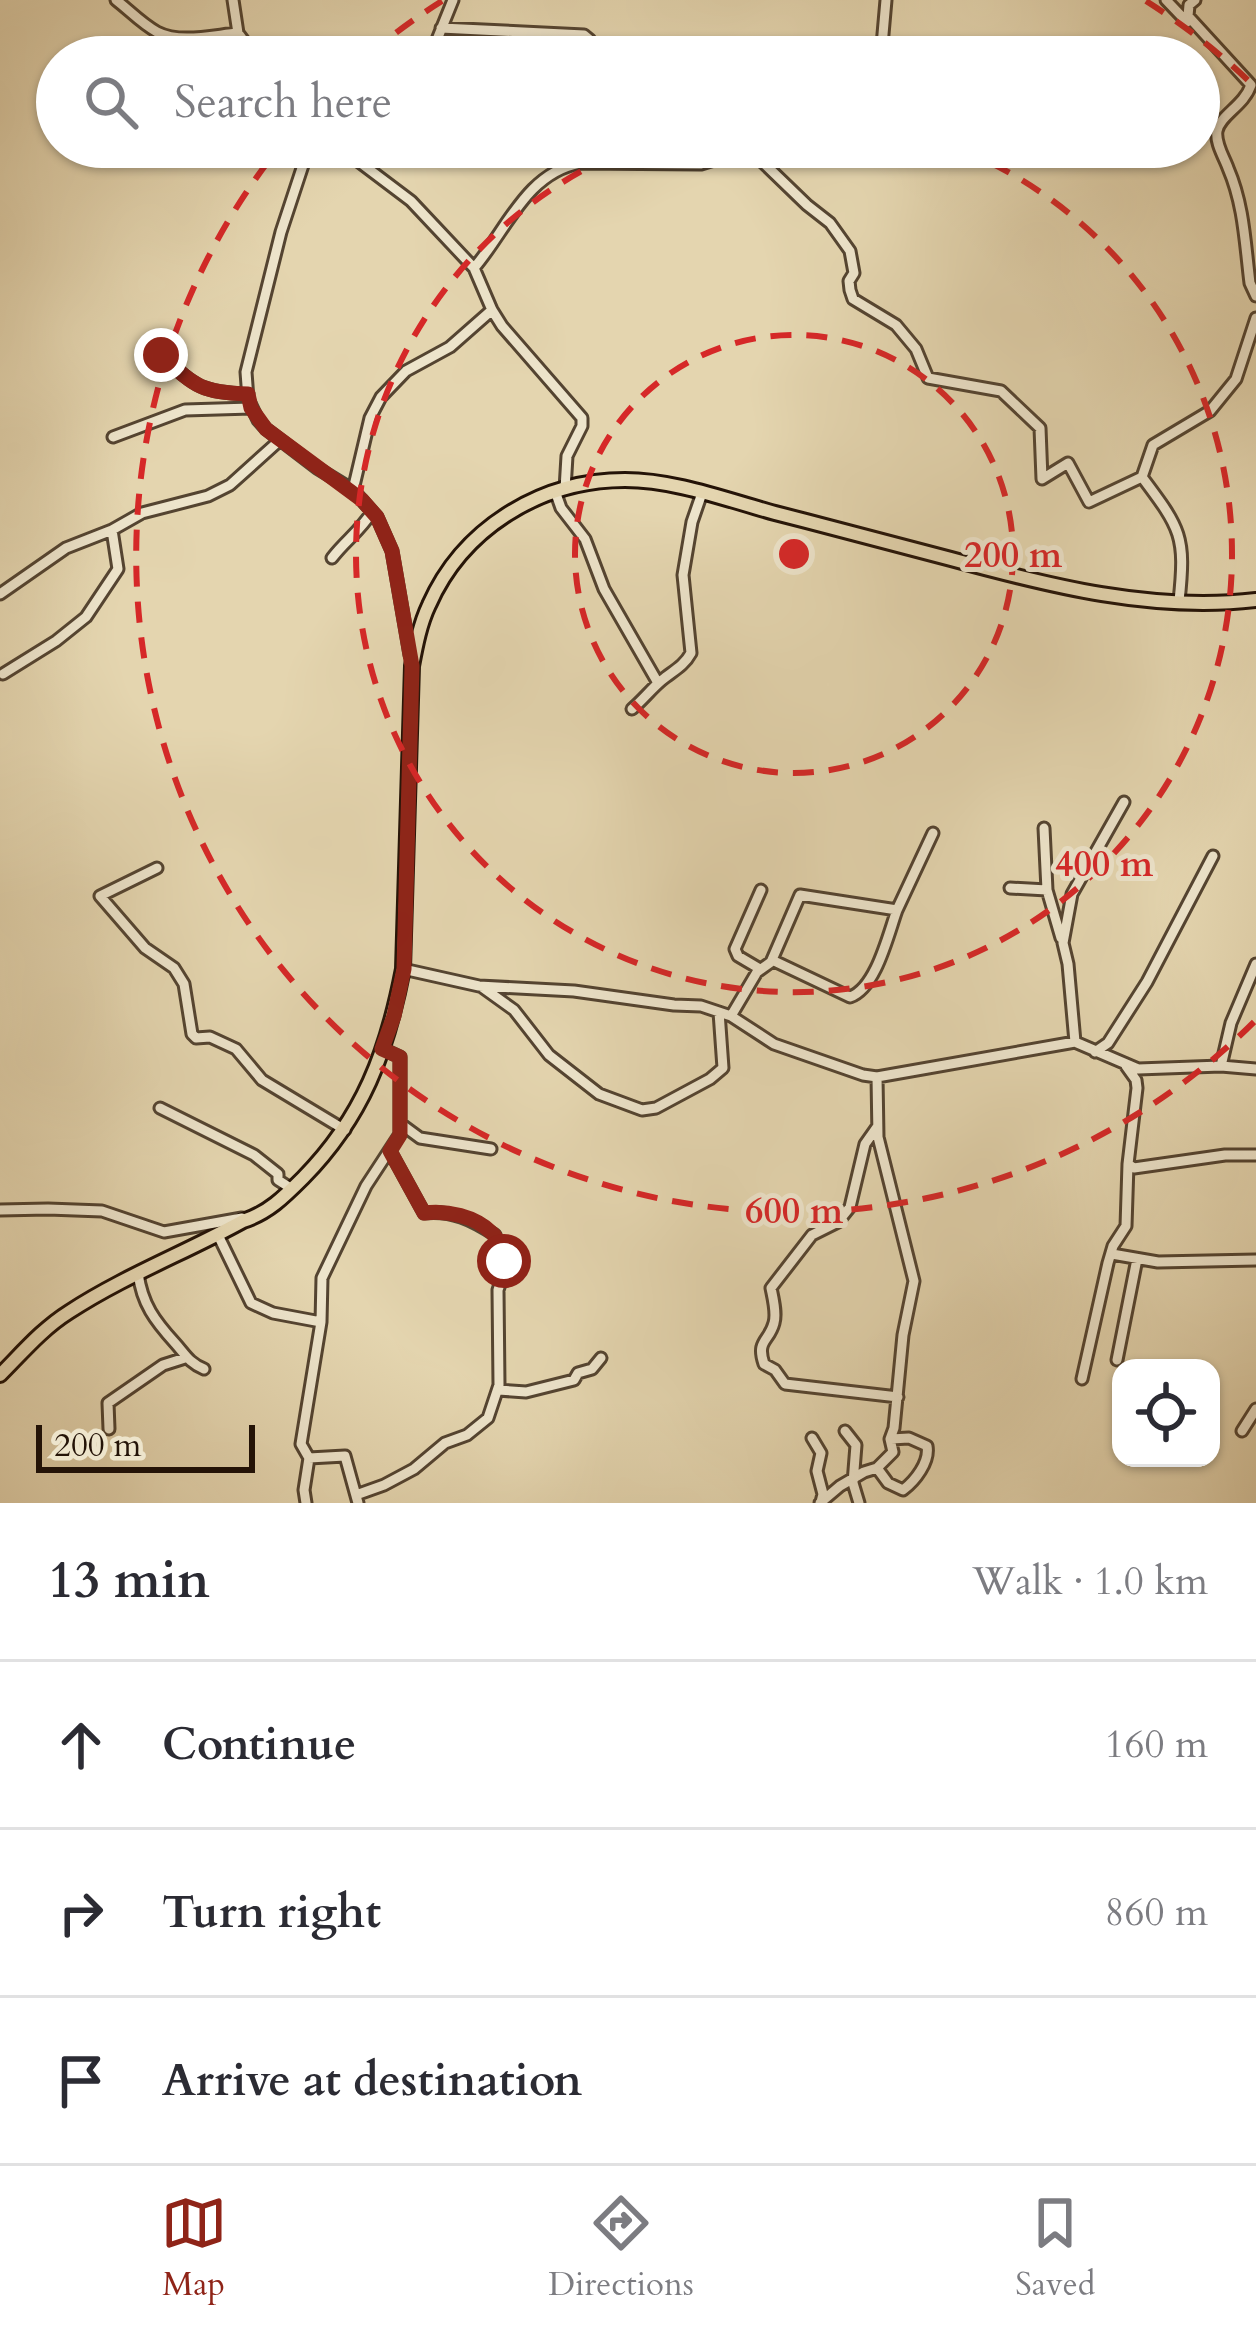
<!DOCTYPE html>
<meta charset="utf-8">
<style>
body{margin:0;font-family:Cardo,serif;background:#f7f7f7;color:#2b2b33}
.controls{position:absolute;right:36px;bottom:36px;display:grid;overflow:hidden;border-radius:24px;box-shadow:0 3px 9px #0004}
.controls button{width:108px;height:108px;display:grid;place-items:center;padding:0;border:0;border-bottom:3px solid #e1e1e2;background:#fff;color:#2b2b33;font:60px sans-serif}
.scale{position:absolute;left:36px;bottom:30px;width:219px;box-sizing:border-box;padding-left:12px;border:6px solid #241307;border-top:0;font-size:33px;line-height:42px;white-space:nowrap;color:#241307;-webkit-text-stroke:9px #ede4cb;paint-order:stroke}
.stop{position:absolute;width:36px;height:36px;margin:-27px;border:9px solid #8f2418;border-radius:50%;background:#fff}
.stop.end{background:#8f2418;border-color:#fff;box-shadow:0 3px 12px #0008}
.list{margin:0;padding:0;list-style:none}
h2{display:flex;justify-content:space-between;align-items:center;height:156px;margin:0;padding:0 48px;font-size:51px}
h2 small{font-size:39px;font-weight:400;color:#7c7c81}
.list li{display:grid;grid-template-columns:78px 1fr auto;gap:36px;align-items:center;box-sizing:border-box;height:168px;padding:0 48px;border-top:3px solid #e1e1e2}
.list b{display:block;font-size:45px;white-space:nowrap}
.list em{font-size:39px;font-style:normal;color:#7c7c81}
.icon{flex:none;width:66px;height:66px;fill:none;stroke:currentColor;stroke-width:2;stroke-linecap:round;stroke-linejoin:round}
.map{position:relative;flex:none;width:1256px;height:1503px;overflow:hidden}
.search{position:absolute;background:#fff;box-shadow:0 3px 9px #0004;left:36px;right:36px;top:36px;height:132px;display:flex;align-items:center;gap:30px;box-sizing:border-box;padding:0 42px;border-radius:66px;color:#7c7c81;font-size:45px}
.sheet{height:660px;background:#fff}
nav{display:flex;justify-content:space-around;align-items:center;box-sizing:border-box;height:168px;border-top:3px solid #e1e1e2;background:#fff;font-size:33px;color:#7c7c81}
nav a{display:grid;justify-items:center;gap:6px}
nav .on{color:#8f2418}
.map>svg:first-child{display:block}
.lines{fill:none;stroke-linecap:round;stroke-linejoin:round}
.minor-casing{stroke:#544431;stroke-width:15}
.major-casing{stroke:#241307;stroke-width:18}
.minor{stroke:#ede4cb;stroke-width:9}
.major{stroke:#e4d5af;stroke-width:12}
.route{stroke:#8f2418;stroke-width:15}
.ring{fill:none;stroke:#d62828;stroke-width:6;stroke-dasharray:21 15}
.centre{fill:#d62828;stroke:#ede4cb;stroke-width:6}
.ring-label{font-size:36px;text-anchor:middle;font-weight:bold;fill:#d62828;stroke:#ede4cb;stroke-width:10;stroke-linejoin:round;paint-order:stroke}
</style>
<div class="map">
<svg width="1256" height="1503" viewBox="0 0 1256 1503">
<rect width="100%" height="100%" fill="#e4d5af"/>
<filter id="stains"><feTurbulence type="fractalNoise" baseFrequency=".00167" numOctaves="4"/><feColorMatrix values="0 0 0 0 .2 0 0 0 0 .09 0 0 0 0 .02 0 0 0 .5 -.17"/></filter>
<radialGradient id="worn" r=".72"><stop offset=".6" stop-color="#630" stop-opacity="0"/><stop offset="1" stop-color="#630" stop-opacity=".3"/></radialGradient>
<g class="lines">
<defs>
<path id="minor" d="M116,0c13,10 26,24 41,32 23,12 57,3 81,1
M233,0l5,33 18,24
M1166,0l21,22
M1195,0l-6,5 -1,11 63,69c-7,21 -31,30 -34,46 -2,12 7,26 11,37 16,37 17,75 22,115l6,13
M441,28l143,7 6,5 -2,17
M430,57l23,-57
M515,57l3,-25
M881,57l5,-57
M309,147l-28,85 -35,140 2,27 10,21 8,9 51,39 36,22 24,27 15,34 18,104
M319,147l39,14 53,40 63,67 18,42 10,16 80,92v8l-15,30 -2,33
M747,147l60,58 23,18 20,28 4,22 -5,8 1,9 3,9 43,26 20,24 12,29 73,13 39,37 2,51 26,-16 21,39 53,-25c39,52 44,59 37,124
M474,268c32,-37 52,-95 106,-105l121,1 13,-4 11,-9 21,-4
M161,355c35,32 39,37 87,39
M113,437l72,-27 66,-2
M1142,477l11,-32 57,-34 26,-32 20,-61
M353,490l17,-72 11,-21 25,-26 44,-24 42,-37
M555,491l6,17 24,31 19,50 54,94
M332,558c13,-17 28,-27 40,-46
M0,594l66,-46 46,-18 30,-17 66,-17 22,-11 50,-45
M3,674l53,-33 30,-24 32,-48 -6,-39
M632,709c11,-9 19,-20 30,-29 11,-9 22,-14 29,-27l-8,-78 9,-53 10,-29
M1044,828l3,62 14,48
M157,868l-57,28 45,52 29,20 10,16 8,50 4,4 14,-1 26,12 26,31 83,50
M1010,888l37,2
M772,960l78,37c26,-9 38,-62 47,-87
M403,969l76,17 95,5 100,14 27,1 30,10 43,28 89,31 14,2 198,-35 63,27 83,-3 35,3
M760,969l-22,-13 -3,-7 26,-59
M482,987l32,23 35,45 50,39 43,16 14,-2 54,-29 13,-11 -4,-56
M731,1016l26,-44 14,-10 29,-67 97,15 36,-77
M1075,1042l-7,-78 -5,-21 9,-49 52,-92
M1095,1052l13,-9 39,-61 66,-126
M1221,1066l10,-43 25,-59
M160,1108l94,47 24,19v6l14,9
M401,1124l19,14 71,11
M877,1127l-12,17 -15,63 -12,15 -26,13 -41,53c2,10 6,25 3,35 -5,19 -18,17 -10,41l11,6 10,14 113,13
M1128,1164l6,4 91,-13h31
M0,1210l48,-1 54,2 62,21 78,-14
M218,1235l33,68 22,10 48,9
M1112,1254l46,8 98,-2
M138,1273c4,31 17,48 37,70 10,11 14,20 29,26
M1117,1360l20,-101
M1082,1379l26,-116 5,-17 13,-20 2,-62 9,-76 -1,-8 -10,-14
M498,1390l28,2 48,-12 4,-7 14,-4 9,-11
M109,1429l-1,-26 55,-38 22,-7
M845,1431l11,14 -3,38 6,20
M1242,1431l14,-22
M812,1438l9,15 -4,18 6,23 -2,8
M877,1468l11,15 15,7c12,-9 27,-28 24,-44l-18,-8 -18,1
M356,1495l28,-10 30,-16 31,-26 22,-8 21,-17 11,-33 -1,-95c8,-20 4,-35 -3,-55 -23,-15 -43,-25 -71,-22l-34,-62
M306,1503l-2,-13 5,-32
M358,1503l-13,-47 -36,2 -8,-14 20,-122 1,-44 44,-92 34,-52v-77l-17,-8
M820,1503l20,-17 24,-14 13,-4 16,-16 -3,-13 4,-11 9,-93 11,-54 -36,-144 -1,-60"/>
<path id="major" d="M0,1375c22,-22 42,-46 69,-63 55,-36 116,-59 174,-91 25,-8 41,-24 60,-43 60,-61 84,-126 100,-209l9,-303c4,-21 8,-42 17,-61 34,-77 112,-125 196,-125 50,0 102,20 150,33 59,15 118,31 176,46 99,27 202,53 305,41"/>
</defs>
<use href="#minor" class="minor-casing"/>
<use href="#major" class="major-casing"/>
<use href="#minor" class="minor"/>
<use href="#major" class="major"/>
</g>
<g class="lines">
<path class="route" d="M161,355c35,32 39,37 87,39l3,14 15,21 96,71 15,17 15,34 20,115 -8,303 -10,47 -12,33 18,8v78l-10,16 34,62c23,-3 51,3 68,20 7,6 9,19 12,28"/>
</g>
<g class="ring">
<circle cx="794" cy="554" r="219"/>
<path d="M958 148A438 438 0 1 1 630 148"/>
<path d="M1254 1022A656 656 0 0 1 277 150M368 55A656 656 0 0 1 442 1M1146 1A656 656 0 0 1 1254 86"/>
</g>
<circle cx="794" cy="554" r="18" class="centre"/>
<g class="ring-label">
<text x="1013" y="567">200 m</text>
<text x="1104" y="876">400 m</text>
<text x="794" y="1223">600 m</text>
</g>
<rect width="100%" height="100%" filter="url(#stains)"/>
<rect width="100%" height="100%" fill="url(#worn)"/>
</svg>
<div class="controls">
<button><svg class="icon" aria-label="locate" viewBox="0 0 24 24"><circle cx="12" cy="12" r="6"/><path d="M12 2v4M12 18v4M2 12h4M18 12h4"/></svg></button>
</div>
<div class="scale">200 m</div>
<div class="stop" style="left:504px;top:1261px"></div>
<div class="stop end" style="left:161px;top:355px"></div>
<div class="search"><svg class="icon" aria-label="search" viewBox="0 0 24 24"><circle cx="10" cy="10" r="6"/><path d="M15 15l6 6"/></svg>Search here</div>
</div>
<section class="sheet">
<h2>13 min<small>Walk · 1.0 km</small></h2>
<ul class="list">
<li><svg class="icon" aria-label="ahead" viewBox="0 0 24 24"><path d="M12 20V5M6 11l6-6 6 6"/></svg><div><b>Continue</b></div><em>160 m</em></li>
<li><svg class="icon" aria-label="right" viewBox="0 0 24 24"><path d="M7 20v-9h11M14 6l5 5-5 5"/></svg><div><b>Turn right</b></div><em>860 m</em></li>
<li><svg class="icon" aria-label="arrive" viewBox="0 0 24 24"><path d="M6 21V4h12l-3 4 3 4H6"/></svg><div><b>Arrive at destination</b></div></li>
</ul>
</section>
<nav>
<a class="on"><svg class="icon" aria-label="map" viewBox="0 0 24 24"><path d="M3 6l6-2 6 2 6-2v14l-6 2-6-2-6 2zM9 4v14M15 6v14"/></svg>Map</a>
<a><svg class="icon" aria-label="directions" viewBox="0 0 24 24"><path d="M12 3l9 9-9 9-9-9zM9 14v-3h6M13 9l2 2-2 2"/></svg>Directions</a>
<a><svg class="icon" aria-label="saved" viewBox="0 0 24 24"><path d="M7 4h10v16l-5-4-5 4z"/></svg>Saved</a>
</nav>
